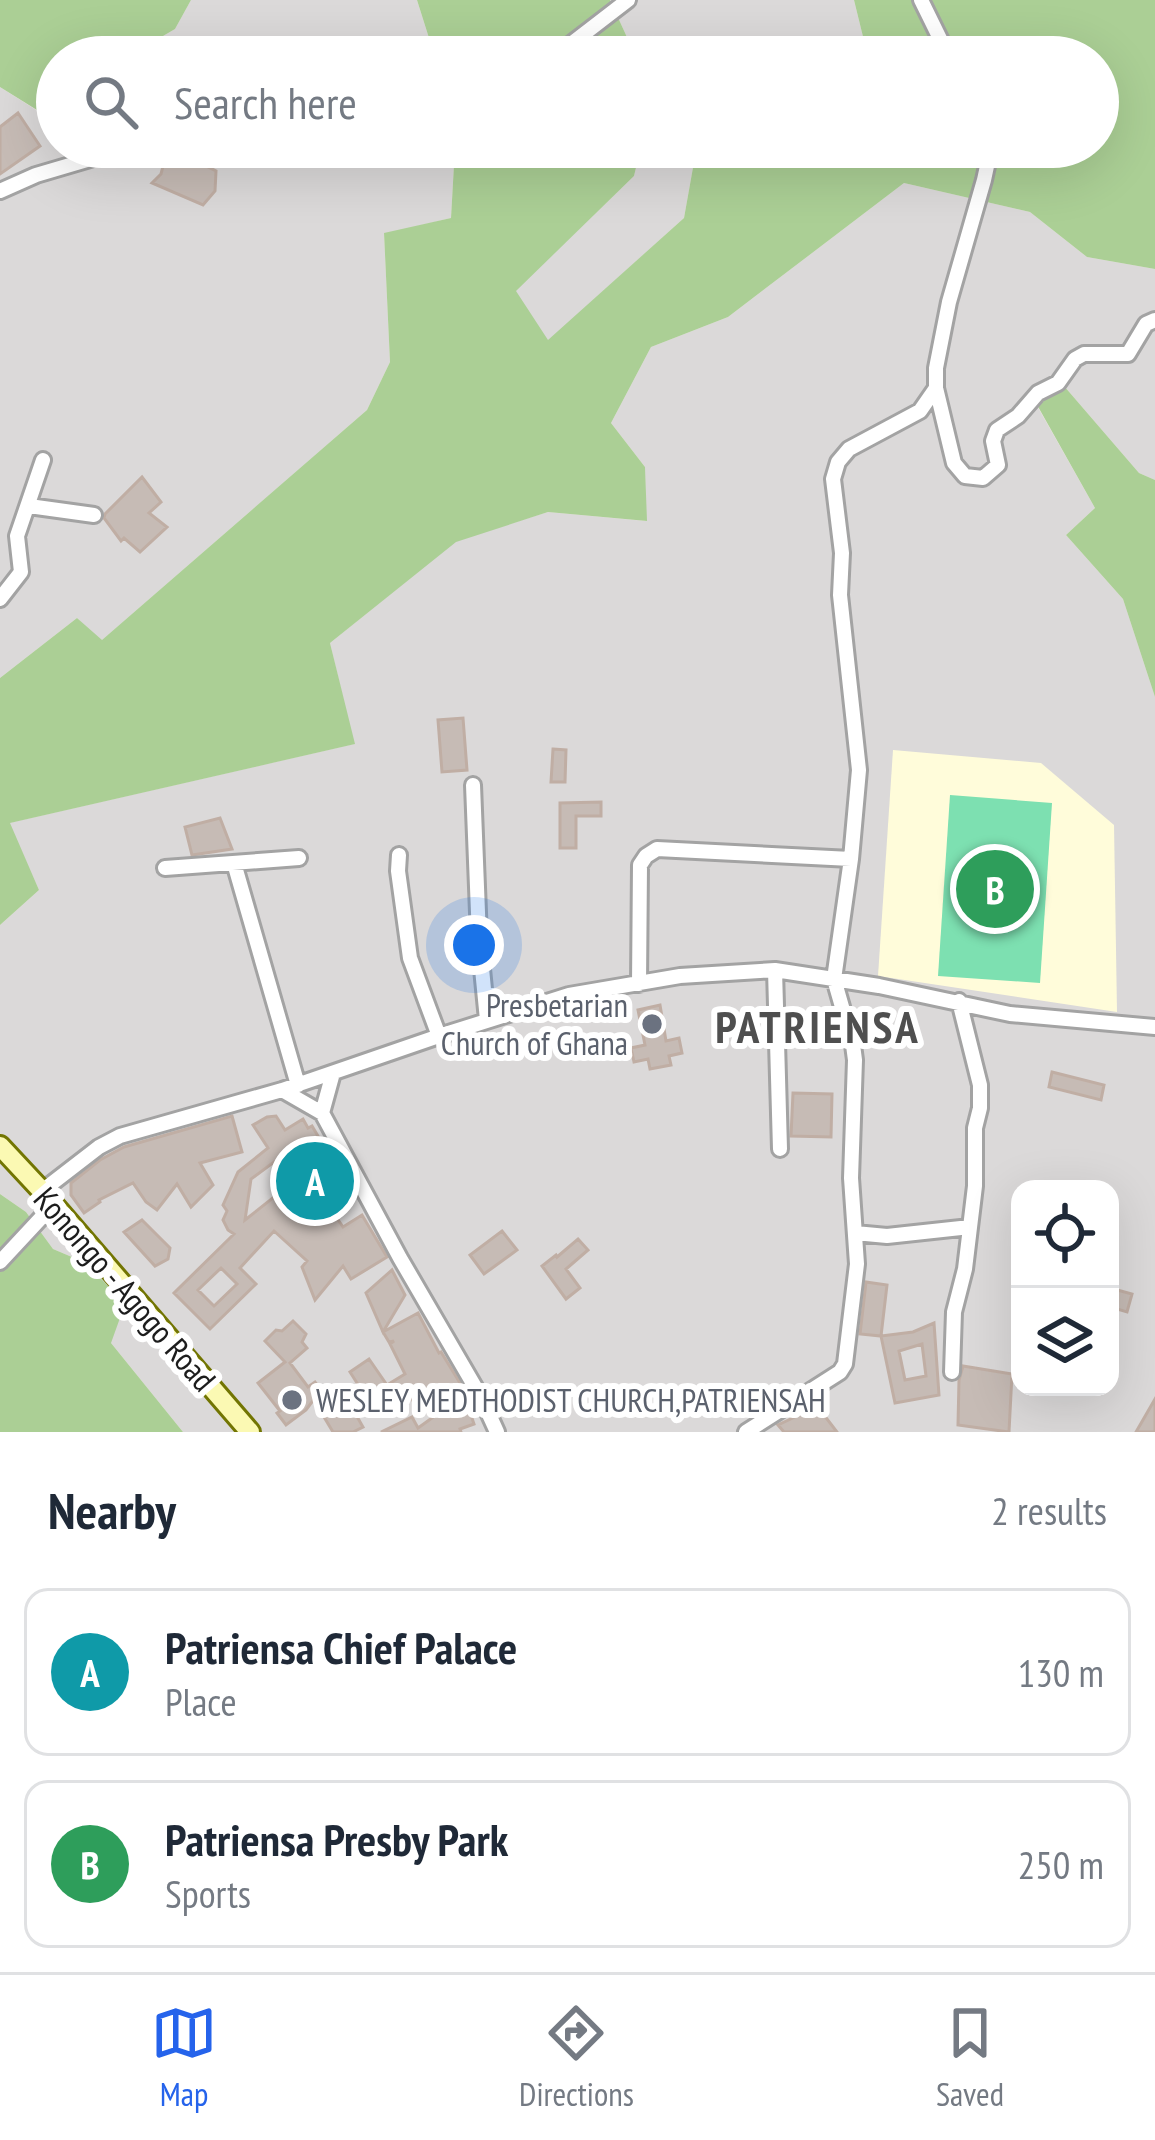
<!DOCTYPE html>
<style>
body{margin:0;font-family:"PT Sans Narrow",sans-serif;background:#f2f2f3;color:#1f2937}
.controls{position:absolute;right:36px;bottom:36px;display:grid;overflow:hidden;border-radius:24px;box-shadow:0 12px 48px #0002}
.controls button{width:108px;height:108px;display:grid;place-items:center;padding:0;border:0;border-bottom:3px solid #e0e1e3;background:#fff;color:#1f2937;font:60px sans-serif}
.you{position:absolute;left:474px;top:945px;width:42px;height:42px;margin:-30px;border:9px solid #fff;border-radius:50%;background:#1a73e8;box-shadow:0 0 0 18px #1a73e833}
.badge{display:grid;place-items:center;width:78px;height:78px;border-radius:50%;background:#2563eb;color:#fff;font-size:39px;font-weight:700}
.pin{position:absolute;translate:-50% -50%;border:6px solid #fff;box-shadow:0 3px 12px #0006}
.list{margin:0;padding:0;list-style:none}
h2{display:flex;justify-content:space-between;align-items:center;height:156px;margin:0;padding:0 48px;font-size:51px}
h2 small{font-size:39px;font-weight:400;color:#747a83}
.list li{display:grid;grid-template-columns:78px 1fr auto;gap:36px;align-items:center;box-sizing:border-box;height:168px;margin:0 24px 24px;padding:0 24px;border:3px solid #e0e1e3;border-radius:24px}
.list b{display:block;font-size:45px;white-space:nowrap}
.list p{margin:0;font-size:39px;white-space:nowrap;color:#747a83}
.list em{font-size:39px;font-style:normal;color:#747a83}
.icon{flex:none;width:66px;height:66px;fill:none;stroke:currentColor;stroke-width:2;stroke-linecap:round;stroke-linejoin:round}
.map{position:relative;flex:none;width:1155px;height:1432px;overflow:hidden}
.search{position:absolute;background:#fff;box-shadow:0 12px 48px #0002;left:36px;right:36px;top:36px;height:132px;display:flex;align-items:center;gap:30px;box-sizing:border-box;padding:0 42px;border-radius:66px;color:#747a83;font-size:45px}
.sheet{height:540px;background:#fff}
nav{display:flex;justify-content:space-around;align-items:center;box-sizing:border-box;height:168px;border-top:3px solid #e0e1e3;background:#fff;font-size:33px;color:#747a83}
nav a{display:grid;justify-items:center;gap:6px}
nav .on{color:#2563eb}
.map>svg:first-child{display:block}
.residential{fill:#dbd9d9;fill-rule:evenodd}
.education{fill:#fffcda}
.forest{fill:#abcf95}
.pitch{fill:#7de0b1}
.building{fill:#c6bbb5;stroke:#c0aea4;stroke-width:3;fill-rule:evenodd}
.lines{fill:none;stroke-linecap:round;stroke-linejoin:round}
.street-casing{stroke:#a3a3a3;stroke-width:20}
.secondary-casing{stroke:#727502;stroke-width:24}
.street{stroke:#fff;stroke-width:14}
.secondary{stroke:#fbf9b3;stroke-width:18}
.worship-dot{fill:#6b7280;stroke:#fff;stroke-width:4.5}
.labels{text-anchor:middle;stroke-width:12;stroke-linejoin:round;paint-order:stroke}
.worship-label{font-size:33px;fill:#5b616d;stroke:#fff;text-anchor:end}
.street-label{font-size:33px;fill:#1c1c1c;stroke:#fff}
.district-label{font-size:45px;font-weight:bold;letter-spacing:3px;fill:#4f4f4f;stroke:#fff}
</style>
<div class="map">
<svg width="1155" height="1432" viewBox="0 0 1155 1432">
<rect width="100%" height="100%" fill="#eee9e2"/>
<path class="residential" d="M191,0h226l18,57h-308l48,-28z
M610,0h244l14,57h-232z
M0,87l36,23 21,-12v49h398l-4,71 -67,16 6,128 -23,48 -266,231 -24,-23 -77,60z
M641,147h114l-61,15 -10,56 -136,123 -33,-50 119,-115z
M904,183l126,29 57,45 68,12v211l-16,-7 -75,-87 -28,18 59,104 -29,27 57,64 32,98v735h-972l-72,-89 -25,-80 -33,-14 -27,-37 -26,-18v-269l39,-35 -30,-67 345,-79 -24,-101 126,-102 92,-29 98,9 -1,-54 -34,-44 40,-76 77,-30zM1020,1189h90v198h-90z"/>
<path class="education" d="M893,750l148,13 73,62 3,187 -239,-36z"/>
<path class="forest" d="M0,0h191l-16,29 -48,28h-70v41l-20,12 -37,-23z
M417,0h193l26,57h-201z
M854,0h301v269l-68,-12 -57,-45 -126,-29 -176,134 -77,30 -40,76 34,44 2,54 -99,-9 -92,30 -126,101 25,101 -345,79 29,67 -39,35v-247l77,-60 25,22 265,-230 23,-48 -6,-129 67,-15 4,-71h186l-7,29 -118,115 32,49 136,-122 10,-56 61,-15h343v-90h-230z
M1064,386l75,87 16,7v217l-32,-98 -57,-64 29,-27 -59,-105z
M0,1194l26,18 27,37 33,14 39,41 -14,39 72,89h-183z"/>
<path class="pitch" d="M950,795l102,8 -12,180 -102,-7z"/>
<path class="building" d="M18,113l22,33 -40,28v-47z
M168,147l48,24 -1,20 -12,14 -51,-22 9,-9z
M142,477l19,25 -12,11 18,14 -27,25 -16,-14 -3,3 -17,-23 1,-4z
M463,718l4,52 -25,2 -4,-52z
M553,749l13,1 -1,32h-14z
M601,802v14h-25v32h-16v-45z
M220,818l12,31 -40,6 -7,-28z
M660,1005l6,36 13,-3 3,15 -13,3 2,9 -21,4 -2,-10 -14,3 -3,-14 14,-3 -7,-35z
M1052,1072l52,13 -3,15 -52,-13z
M793,1093l39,1 -1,43 -40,-1z
M232,1116l10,36 -42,11 13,22 -22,22 -14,-23 -20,26 -11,-8 -13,-19 -34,17 1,2 -16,11 -13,-18v-12l29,-23 24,-13z
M276,1116l9,14 18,-11 5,9 4,-2 35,59 -23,14 19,28 19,-12 25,42 -36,22 -8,-13 -28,34 -13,-33 5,-6 -33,-30 -34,37 16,16 -46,45 -36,-36 60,-59 -6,-4 -5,-10 4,-9 -4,-6 15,-33 30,-24 -15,-23 14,-8zM274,1162l14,24 -43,34 6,-41zM221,1268l16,16 -23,22 -16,-16z
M142,1220l28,28 -2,11 -13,7 -31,-34z
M502,1231l15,19 -33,24 -14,-19z
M578,1239l10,11 -22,19 14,19 -14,11 -24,-33 14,-11 1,2z
M392,1270l13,25 -22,37 -17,-39z
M866,1282l21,3 -6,51 -21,-2z
M1110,1288l22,6 -5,18 -17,-5z
M418,1313l21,40 2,-1 19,31 14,41 -14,5 1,3h-80l31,-15 6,11 21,-15 -9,-22 -17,10 -6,-10 -52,22 8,14 -10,5h-20l-9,-15 40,-23 -14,-22 19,-13 18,26 18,-11 -15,-30 4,-3 -5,1 -6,-10z
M293,1321l13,13 -4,8 5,6 -17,15 18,24 7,-5 6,8 -15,20 -20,15 -9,-12 3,-2 -22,-28 27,-21 -20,-21 11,-11 6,1z
M934,1323l5,72 -44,8 -14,-67 32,-4zM922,1344l4,32 -21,4 -6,-29z
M963,1366l49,8 -3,58 -51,-7 1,-45z
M1155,1399v33h-19z
M814,1402l23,30h-53l-6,-7 25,-12 -2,-2z"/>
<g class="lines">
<defs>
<path id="street" d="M921,0l28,57
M554,57l74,-57
M0,191l36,-16 95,-28
M936,388l18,75 11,13 18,2 15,-13 -5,-24 4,-11 21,-14 20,-23 20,-10 17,-24 9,-5h44l18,-30 9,-4
M29,506l65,9
M0,599l21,-27 -4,-36 26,-76
M473,785l6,153 8,82
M399,855l-1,16 12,87 29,78
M234,863l64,222
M165,868l134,-10
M775,970l5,179
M639,984l1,-119 6,-9 11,-7 194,10
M282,1090l40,23 78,145 82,141 15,33
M322,1113l11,-40
M42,1191l57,-44 21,-11 162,-46 157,-54 130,-41 111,-19 95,-6 104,16 131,28 145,13
M855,1233l32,3 83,-9
M0,1262l53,-57
M952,1372l2,-60 11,-43 10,-83v-58l5,-20v-23l-21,-84
M746,1432l94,-60 5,-8 12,-100 -6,-86 4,-118 -2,-15 -19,-66 17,-120 8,-89 -19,-175 2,-42 -9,-74 5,-17 11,-13 71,-38 16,-23v-20l13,-66 35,-122 5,-23 -1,-10"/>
<path id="secondary" d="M0,1146l42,45 208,241"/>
</defs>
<use href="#street" class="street-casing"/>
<use href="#secondary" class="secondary-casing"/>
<use href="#street" class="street"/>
<use href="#secondary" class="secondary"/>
</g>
<g class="worship-dot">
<circle cx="652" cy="1024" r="12"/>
<circle cx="292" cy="1400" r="12"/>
</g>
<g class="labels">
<g class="worship-label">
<text x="628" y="1017">Presbetarian<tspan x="628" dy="38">Church of Ghana</tspan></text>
<text x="316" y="1412" text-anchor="start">WESLEY MEDTHODIST CHURCH,PATRIENSAH</text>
</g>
<g class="street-label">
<text transform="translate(125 1289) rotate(49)" y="12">Konongo - Agogo Road</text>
</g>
<g class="district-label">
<text x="818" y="1043">PATRIENSA</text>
</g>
</g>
</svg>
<div class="controls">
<button><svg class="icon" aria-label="locate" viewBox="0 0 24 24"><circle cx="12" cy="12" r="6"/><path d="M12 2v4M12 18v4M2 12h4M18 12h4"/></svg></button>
<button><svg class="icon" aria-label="layers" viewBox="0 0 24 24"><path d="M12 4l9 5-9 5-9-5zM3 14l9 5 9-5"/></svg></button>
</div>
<div class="you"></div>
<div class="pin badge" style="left:315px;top:1181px;background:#0f9aa8">A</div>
<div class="pin badge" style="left:995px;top:889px;background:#2e9e5b">B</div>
<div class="search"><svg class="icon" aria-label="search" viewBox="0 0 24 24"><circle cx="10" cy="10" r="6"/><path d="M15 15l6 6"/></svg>Search here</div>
</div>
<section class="sheet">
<h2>Nearby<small>2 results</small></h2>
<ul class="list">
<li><span class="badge" style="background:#0f9aa8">A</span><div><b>Patriensa Chief Palace</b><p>Place</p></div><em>130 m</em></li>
<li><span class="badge" style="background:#2e9e5b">B</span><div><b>Patriensa Presby Park</b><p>Sports</p></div><em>250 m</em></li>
</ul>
</section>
<nav>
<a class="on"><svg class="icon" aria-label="map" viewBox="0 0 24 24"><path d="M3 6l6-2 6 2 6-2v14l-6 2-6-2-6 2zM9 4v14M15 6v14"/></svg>Map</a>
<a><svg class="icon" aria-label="directions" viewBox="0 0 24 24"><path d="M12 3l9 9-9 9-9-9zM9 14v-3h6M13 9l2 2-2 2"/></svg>Directions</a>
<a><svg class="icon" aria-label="saved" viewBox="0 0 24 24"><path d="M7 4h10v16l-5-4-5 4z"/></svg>Saved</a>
</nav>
